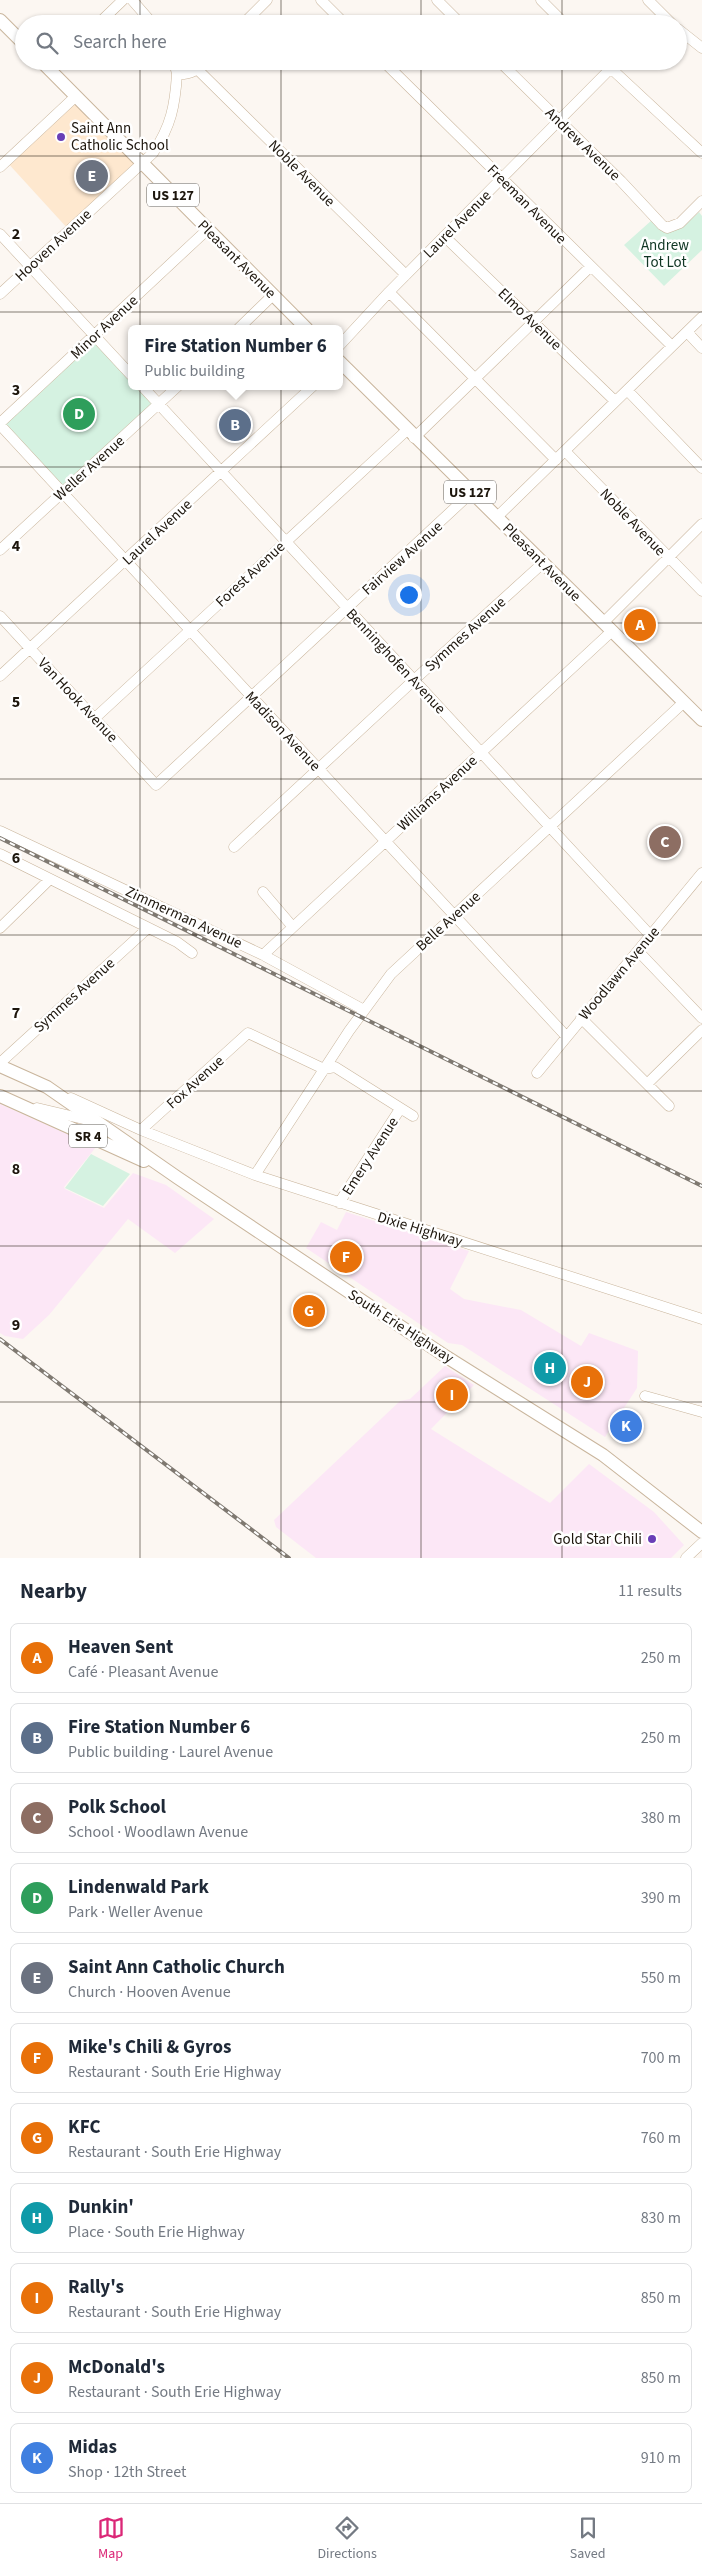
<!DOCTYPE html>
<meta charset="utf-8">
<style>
body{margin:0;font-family:"Source Sans 3",sans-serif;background:#f6f6f7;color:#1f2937}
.you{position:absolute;left:408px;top:594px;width:18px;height:18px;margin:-12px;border:4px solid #fff;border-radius:50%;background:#1a73e8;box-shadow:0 0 0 8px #1a73e833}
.badge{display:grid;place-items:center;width:32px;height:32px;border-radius:50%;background:#db2777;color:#fff;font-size:16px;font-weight:700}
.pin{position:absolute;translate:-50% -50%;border:2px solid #fff;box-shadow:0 1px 5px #0006}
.popup{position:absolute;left:128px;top:325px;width:215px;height:65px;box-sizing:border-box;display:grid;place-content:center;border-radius:8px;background:#fff;filter:drop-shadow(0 1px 4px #0005);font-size:16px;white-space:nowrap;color:#747a83}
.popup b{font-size:19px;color:#1f2937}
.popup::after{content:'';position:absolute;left:50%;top:100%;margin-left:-10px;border:10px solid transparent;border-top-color:#fff}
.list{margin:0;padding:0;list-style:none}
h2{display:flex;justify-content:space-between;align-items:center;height:65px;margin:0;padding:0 20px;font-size:21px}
h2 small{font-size:16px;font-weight:400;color:#747a83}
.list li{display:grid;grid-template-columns:32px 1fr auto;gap:15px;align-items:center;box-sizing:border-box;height:70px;margin:0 10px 10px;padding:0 10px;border:1px solid #e0e1e3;border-radius:8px}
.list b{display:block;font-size:19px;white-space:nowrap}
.list p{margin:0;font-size:16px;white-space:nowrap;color:#747a83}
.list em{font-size:16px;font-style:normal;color:#747a83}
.icon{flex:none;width:28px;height:28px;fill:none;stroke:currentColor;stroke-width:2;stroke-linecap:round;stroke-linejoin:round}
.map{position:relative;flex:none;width:702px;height:1558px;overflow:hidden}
.search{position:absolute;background:#fff;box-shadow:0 1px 4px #0004;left:15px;right:15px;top:15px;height:55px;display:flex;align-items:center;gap:12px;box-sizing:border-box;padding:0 18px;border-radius:28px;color:#747a83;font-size:19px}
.sheet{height:945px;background:#fff}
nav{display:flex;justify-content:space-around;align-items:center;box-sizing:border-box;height:70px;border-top:1px solid #e0e1e3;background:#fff;font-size:14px;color:#747a83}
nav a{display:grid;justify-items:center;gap:2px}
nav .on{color:#db2777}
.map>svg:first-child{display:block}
.commercial{fill:#fce7f6}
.built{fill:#fee8cf}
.green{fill:#d5f2e1}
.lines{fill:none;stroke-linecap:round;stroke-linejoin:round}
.minor-casing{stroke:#c9b59c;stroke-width:11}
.major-casing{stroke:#c9b59c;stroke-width:14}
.minor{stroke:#fff;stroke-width:10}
.major{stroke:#fff;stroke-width:12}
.rail-casing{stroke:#7f7971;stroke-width:4}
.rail{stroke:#fff;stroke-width:2;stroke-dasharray:5.5;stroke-linecap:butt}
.grid{fill:none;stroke:#1d160d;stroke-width:1;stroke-opacity:0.55}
.poi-dot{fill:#693fb7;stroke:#fff;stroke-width:2}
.labels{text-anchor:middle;stroke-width:5;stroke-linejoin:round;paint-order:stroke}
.shield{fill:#fff;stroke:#615c56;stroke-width:1}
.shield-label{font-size:14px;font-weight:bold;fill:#1d160d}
.poi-label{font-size:15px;fill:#1d160d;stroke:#fff;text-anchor:start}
.street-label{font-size:15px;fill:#1d160d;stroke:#fff}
.park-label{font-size:15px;fill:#103624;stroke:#fff}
.grid-label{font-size:16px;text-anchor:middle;font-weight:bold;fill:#1d160d;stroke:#fff;stroke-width:5;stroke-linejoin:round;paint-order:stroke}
</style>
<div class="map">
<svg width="702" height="1558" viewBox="0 0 702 1558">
<rect width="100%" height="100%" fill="#fcf7f2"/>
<path class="commercial" d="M0,1104l96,43 -32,40 1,2 39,19 29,-35 33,12 48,34 -39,34 -47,-34 -79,96 -26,24 -18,-3 -5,-3z
M346,1212l123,39 -19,38 14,10 57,11 60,36 8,-13 49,18 -1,37 -32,49 -143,-92 -14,-2 -142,-95 15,-26 16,8z
M445,1366l29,19 -43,44 119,74 39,-39 65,48 30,33 -13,13h-355l-40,-31 -2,-7 126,-119 10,-2z"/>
<path class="built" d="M76,96l66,68 -73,66 -63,-69z"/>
<path class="green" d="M699,212l3,4v34l-38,36 -40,-41 28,-25 30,8z
M95,336l36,39v11h11l17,19 -98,88 -61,-70z
M91,1154l39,20 -27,32 -38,-18z"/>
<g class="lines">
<defs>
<path id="minor" d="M132,0l21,24
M321,0l24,24
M437,0l24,24
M541,0l24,24
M648,0l24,24
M98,24l25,-24
M243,24l24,-24
M656,24l7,-7
M678,29l24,19
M174,61l3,13
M383,61l289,285
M499,61l122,120 41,44 5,3 13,-5 22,-22
M603,61l99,92
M198,70l208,205
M50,71l10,-10
M0,167l76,-71
M0,234l131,141
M444,236l171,165
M389,292l167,168
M0,294l153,-141c18,-27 22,-47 24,-79 14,1 20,-4 29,-13
M238,329l35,-34
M687,332l15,16
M339,346l50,-54 229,-231
M142,386l508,549
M627,390l75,78
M0,423l208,-194
M0,425l566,611
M414,438l176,-171
M565,451l137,140
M497,517l205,-200
M0,550l178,-164
M0,616l156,169 315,-292
M604,622l98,-98
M0,676l313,-290
M95,718l312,-288
M0,831l263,124 101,55
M234,847l180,-167 129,-117
M0,854l177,88 15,11
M263,892l29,34
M0,928l50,-49
M638,951l64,67
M263,955l349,-324
M581,1018l88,88
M0,1063l148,-135
M537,1073l165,-200
M647,1084l55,-54
M71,1098l70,32 114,45 447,144
M37,1108l59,14
M141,1130l107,-97 76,36 11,-2 78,49
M255,1175l94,-144 42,-57 292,-271
M339,1203l61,-94
M645,1396l57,16
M686,1558l16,-15"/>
<path id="major" d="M0,20l24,24
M41,61l266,268
M339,361l363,359
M0,1066l47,21 131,91 267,178 158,99 99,77
M0,1096l144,65"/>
</defs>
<use href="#minor" class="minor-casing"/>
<use href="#major" class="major-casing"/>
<use href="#minor" class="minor"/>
<use href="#major" class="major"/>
<defs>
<path id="rail" d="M0,838l702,348
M0,1339l289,219"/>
</defs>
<use href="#rail" class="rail-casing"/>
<use href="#rail" class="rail"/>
</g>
<path class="grid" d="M140,0v24M281,0v24M421,0v24M562,0v24M140,61v1497M281,61v1497M421,61v1497M562,61v1497M0,156h702M0,312h702M0,467h702M0,623h702M0,779h702M0,935h702M0,1091h702M0,1246h702M0,1402h702"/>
<g class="poi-dot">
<circle cx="61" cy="137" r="5"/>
<circle cx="652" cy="1539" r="5"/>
</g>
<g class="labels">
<g class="shield">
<rect x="147" y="183.5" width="52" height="23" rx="4"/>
<rect x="444" y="480.5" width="52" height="23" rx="4"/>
<rect x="69" y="1124.5" width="38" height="23" rx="4"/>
</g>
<g class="shield-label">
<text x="173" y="200">US 127</text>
<text x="470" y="497">US 127</text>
<text x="88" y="1141">SR 4</text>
</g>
<g class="poi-label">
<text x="71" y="133">Saint Ann<tspan x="71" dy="17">Catholic School</tspan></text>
<text x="642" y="1544" text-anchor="end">Gold Star Chili</text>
</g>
<g class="street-label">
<text transform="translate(583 144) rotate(44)" y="5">Andrew Avenue</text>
<text transform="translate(302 173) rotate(45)" y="5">Noble Avenue</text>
<text transform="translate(527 204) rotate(45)" y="5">Freeman Avenue</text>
<text transform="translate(457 224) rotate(-45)" y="5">Laurel Avenue</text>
<text transform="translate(53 245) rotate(-43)" y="5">Hooven Avenue</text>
<text transform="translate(237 259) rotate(45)" y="5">Pleasant Avenue</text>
<text transform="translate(530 319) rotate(44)" y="5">Elmo Avenue</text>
<text transform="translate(104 327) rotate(-43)" y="5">Minor Avenue</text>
<text transform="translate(89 468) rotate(-42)" y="5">Weller Avenue</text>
<text transform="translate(633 522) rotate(46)" y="5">Noble Avenue</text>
<text transform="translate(157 532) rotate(-43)" y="5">Laurel Avenue</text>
<text transform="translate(402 558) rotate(-42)" y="5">Fairview Avenue</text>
<text transform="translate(542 562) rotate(45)" y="5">Pleasant Avenue</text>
<text transform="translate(250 574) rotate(-43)" y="5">Forest Avenue</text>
<text transform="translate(465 634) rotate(-42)" y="5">Symmes Avenue</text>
<text transform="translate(396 661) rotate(47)" y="5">Benninghofen Avenue</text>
<text transform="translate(78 700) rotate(47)" y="5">Van Hook Avenue</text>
<text transform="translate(283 731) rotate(47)" y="5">Madison Avenue</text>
<text transform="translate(437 793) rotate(-43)" y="5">Williams Avenue</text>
<text transform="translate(184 917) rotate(25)" y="5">Zimmerman Avenue</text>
<text transform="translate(448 921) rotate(-42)" y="5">Belle Avenue</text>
<text transform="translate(619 973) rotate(-50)" y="5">Woodlawn Avenue</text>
<text transform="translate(74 995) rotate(-42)" y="5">Symmes Avenue</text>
<text transform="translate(195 1082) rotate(-42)" y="5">Fox Avenue</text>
<text transform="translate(370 1156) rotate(-57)" y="5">Emery Avenue</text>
<text transform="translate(420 1229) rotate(17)" y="5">Dixie Highway</text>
<text transform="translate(401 1326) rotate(33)" y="5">South Erie Highway</text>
</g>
<g class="park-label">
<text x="665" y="250">Andrew<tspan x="665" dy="17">Tot Lot</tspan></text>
</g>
</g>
<g class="grid-label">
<text x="16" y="239">2</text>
<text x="16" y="395">3</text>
<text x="16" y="551">4</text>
<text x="16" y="707">5</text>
<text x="16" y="863">6</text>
<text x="16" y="1018">7</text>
<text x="16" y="1174">8</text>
<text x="16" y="1330">9</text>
</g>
</svg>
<div class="you"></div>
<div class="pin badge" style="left:640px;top:625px;background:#e8710a">A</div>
<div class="pin badge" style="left:235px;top:425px;background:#5c6f8a">B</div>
<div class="popup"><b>Fire Station Number 6</b>Public building</div>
<div class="pin badge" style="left:665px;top:842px;background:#8d6e63">C</div>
<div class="pin badge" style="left:79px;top:414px;background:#2e9e5b">D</div>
<div class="pin badge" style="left:92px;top:176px;background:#6b7280">E</div>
<div class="pin badge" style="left:346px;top:1257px;background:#e8710a">F</div>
<div class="pin badge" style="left:309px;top:1311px;background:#e8710a">G</div>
<div class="pin badge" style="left:550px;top:1368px;background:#0f9aa8">H</div>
<div class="pin badge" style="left:452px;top:1395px;background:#e8710a">I</div>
<div class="pin badge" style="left:587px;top:1382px;background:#e8710a">J</div>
<div class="pin badge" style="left:626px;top:1426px;background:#3f7fe0">K</div>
<div class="search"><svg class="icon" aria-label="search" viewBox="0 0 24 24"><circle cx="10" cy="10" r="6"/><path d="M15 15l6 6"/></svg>Search here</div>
</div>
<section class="sheet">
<h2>Nearby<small>11 results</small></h2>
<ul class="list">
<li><span class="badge" style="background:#e8710a">A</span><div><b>Heaven Sent</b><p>Café · Pleasant Avenue</p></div><em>250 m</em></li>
<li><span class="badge" style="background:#5c6f8a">B</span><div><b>Fire Station Number 6</b><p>Public building · Laurel Avenue</p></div><em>250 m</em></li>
<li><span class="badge" style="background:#8d6e63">C</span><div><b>Polk School</b><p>School · Woodlawn Avenue</p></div><em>380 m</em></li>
<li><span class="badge" style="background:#2e9e5b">D</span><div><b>Lindenwald Park</b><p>Park · Weller Avenue</p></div><em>390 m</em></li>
<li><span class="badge" style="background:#6b7280">E</span><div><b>Saint Ann Catholic Church</b><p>Church · Hooven Avenue</p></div><em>550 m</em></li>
<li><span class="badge" style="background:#e8710a">F</span><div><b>Mike's Chili &amp; Gyros</b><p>Restaurant · South Erie Highway</p></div><em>700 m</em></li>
<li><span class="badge" style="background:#e8710a">G</span><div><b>KFC</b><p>Restaurant · South Erie Highway</p></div><em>760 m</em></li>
<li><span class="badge" style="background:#0f9aa8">H</span><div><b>Dunkin'</b><p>Place · South Erie Highway</p></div><em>830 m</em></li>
<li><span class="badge" style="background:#e8710a">I</span><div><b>Rally's</b><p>Restaurant · South Erie Highway</p></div><em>850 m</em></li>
<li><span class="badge" style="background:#e8710a">J</span><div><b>McDonald's</b><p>Restaurant · South Erie Highway</p></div><em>850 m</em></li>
<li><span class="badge" style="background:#3f7fe0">K</span><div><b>Midas</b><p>Shop · 12th Street</p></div><em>910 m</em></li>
</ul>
</section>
<nav>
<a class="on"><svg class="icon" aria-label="map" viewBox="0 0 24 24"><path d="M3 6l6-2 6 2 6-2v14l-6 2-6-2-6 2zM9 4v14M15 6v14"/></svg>Map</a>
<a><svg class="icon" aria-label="directions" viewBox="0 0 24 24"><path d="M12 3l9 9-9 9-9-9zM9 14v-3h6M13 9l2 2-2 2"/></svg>Directions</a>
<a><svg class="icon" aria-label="saved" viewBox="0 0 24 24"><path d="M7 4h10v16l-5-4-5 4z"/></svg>Saved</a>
</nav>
